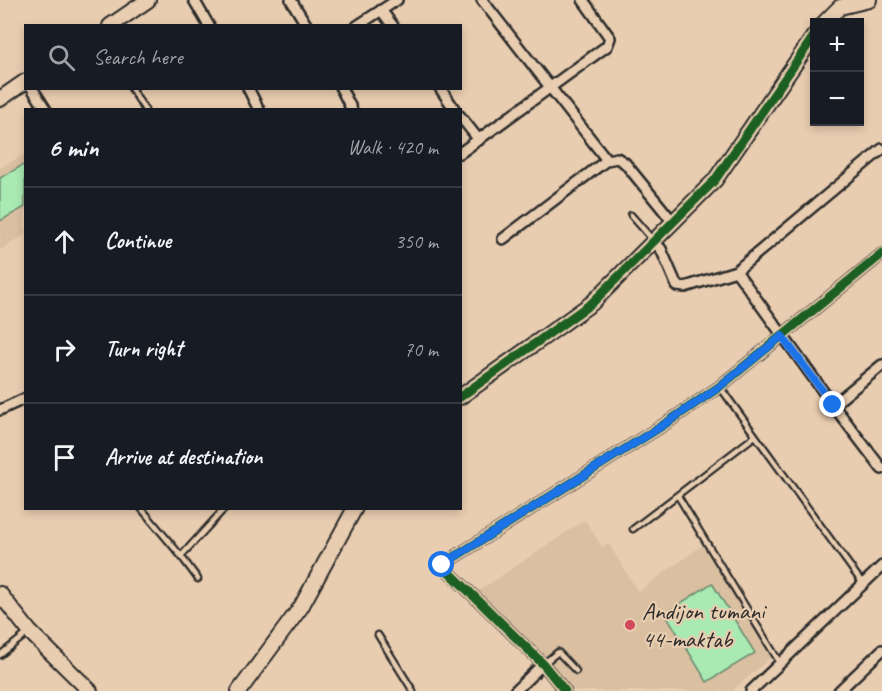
<!DOCTYPE html>
<meta charset="utf-8">
<style>
body{margin:0;font-family:Caveat,sans-serif;background:#20242c;color:#f1f3f6}
.controls{position:absolute;right:18px;top:18px;display:grid;overflow:hidden;border-radius:0px;box-shadow:0 3px 9px #0003}
.controls button{width:54px;height:54px;display:grid;place-items:center;padding:0;border:0;border-bottom:2px solid #363941;background:#171b24;color:#f1f3f6;font:30px sans-serif}
.stop{position:absolute;width:18px;height:18px;margin:-14px;border:4px solid #1a73e8;border-radius:50%;background:#fff}
.stop.end{background:#1a73e8;border-color:#fff;box-shadow:0 2px 6px #0008}
.list{margin:0;padding:0;list-style:none}
h2{display:flex;justify-content:space-between;align-items:center;height:78px;margin:0;padding:0 24px;font-size:26px}
h2 small{font-size:20px;font-weight:400;color:#9ea1a6}
.list li{display:grid;grid-template-columns:39px 1fr auto;gap:18px;align-items:center;box-sizing:border-box;height:108px;padding:0 24px;border-top:2px solid #363941}
.list b{display:block;font-size:22px;white-space:nowrap}
.list em{font-size:20px;font-style:normal;color:#9ea1a6}
.icon{flex:none;width:33px;height:33px;fill:none;stroke:currentColor;stroke-width:2;stroke-linecap:round;stroke-linejoin:round}
.map{position:relative;flex:none;width:882px;height:691px;overflow:hidden}
.search{position:absolute;background:#171b24;box-shadow:0 3px 9px #0003;left:24px;top:24px;width:438px;height:66px;display:flex;align-items:center;gap:15px;box-sizing:border-box;padding:0 21px;border-radius:0px;color:#9ea1a6;font-size:22px}
.panel{position:absolute;background:#171b24;box-shadow:0 3px 9px #0003;left:24px;top:108px;width:438px;height:402px;border-radius:0px}
.map>svg:first-child{display:block}
.built{fill:#dabfa1}
.green{fill:#a9e9b2;stroke:#6a8a6e;stroke-width:1.5}
.lines{fill:none;stroke-linecap:round;stroke-linejoin:round}
.lane-casing{stroke:#2b2b2b;stroke-width:9}
.street-casing{stroke:#2b2b2b;stroke-width:14}
.secondary-casing{stroke:#2b2b2b;stroke-width:18}
.lane{stroke:#e9cdb0;stroke-width:4.5}
.street{stroke:#e9cdb0;stroke-width:9}
.secondary{stroke:#e9cdb0;stroke-width:14}
.cycleway-casing{stroke:#e9cdb0;stroke-width:13}
.cycleway{stroke:#1b5e20;stroke-width:9}
.route{stroke:#1a73e8;stroke-width:8}
.poi-dot{fill:#d1495b;stroke:#e9cdb0;stroke-width:2}
.labels{text-anchor:middle;stroke-width:4.5;stroke-linejoin:round;paint-order:stroke}
.poi-label{font-size:24px;fill:#2b2b2b;stroke:#e9cdb0;text-anchor:start}
</style>
<div class="map">
<svg width="882" height="691" viewBox="0 0 882 691">
<rect width="100%" height="100%" fill="#e9cdb0"/>
<filter id="ink" filterUnits="userSpaceOnUse"><feTurbulence type="fractalNoise" baseFrequency=".0167" numOctaves="2"/><feDisplacementMap in="SourceGraphic" scale="12" xChannelSelector="R" yChannelSelector="G"/><feConvolveMatrix kernelMatrix="1 2 1 2 8 2 1 2 1" color-interpolation-filters="sRGB"/></filter>
<g filter="url(#ink)">
<path class="built" d="M25,154v81l-25,15v-82z
M585,520l17,27 7,-3 29,48 66,-48 68,112 -40,35h-164l-94,-97z"/>
<path class="green" d="M25,164v43l-25,14v-43z
M712,583l43,70 -48,29 -42,-69z"/>
<g class="lines">
<defs>
<path id="lane" d="M131,88l14,22
M631,215l21,24
M720,387l143,197
M678,496l102,167
M141,508l40,48 44,-48
M633,529l122,-93
M181,556l17,23
M378,635l35,56
M0,655l28,-22
M543,664l15,-12 18,19"/>
<path id="street" d="M194,0l15,26
M291,0l16,26
M482,0l125,160
M381,10l12,16
M357,26l40,-26
M32,88l14,22
M248,88l11,22
M341,88l11,22
M440,88l15,22
M460,116l19,24
M882,149l-146,122 97,134 49,64
M460,153l147,-107 3,-8 -27,-38
M503,239l104,-79 10,-2 8,5 48,59
M654,242l7,7 16,37 8,1 51,-16
M833,405l49,-40
M0,410l26,-12
M515,691l28,-27
M565,691l-22,-27 -101,-99 226,-143 51,-35 163,-133
M751,691l131,-125
M839,691l43,-41"/>
<path id="secondary" d="M825,22l15,-15 29,-7
M110,26l38,-26
M0,99l26,-18
M460,397l132,-94 123,-123 99,-144
M0,594l30,38 60,59
M239,691l62,-84 54,-99"/>
</defs>
<use href="#lane" class="lane-casing"/>
<use href="#street" class="street-casing"/>
<use href="#secondary" class="secondary-casing"/>
<use href="#lane" class="lane"/>
<use href="#street" class="street"/>
<use href="#secondary" class="secondary"/>
<defs>
<path id="cycleway" d="M460,397l132,-94 123,-123 99,-144
M565,691l-22,-27 -101,-99 226,-143 51,-35 163,-133"/>
</defs>
<use href="#cycleway" class="cycleway-casing"/>
<use href="#cycleway" class="cycleway"/>
</g>
</g>
<g class="lines" filter="url(#ink)">
<path class="route" d="M442,565l226,-143 51,-35 63,-51 51,69"/>
</g>
<circle class="poi-dot" cx="630" cy="625" r="6"/>
<g class="labels">
<g class="poi-label">
<text x="642" y="619">Andijon tumani<tspan x="642" dy="28">44-maktab</tspan></text>
</g>
</g>
</svg>
<div class="controls">
<button>+</button>
<button>−</button>
</div>
<div class="stop" style="left:442px;top:565px"></div>
<div class="stop end" style="left:833px;top:405px"></div>
<div class="search"><svg class="icon" aria-label="search" viewBox="0 0 24 24"><circle cx="10" cy="10" r="6"/><path d="M15 15l6 6"/></svg>Search here</div>
<section class="panel">
<h2>6 min<small>Walk · 420 m</small></h2>
<ul class="list">
<li><svg class="icon" aria-label="ahead" viewBox="0 0 24 24"><path d="M12 20V5M6 11l6-6 6 6"/></svg><div><b>Continue</b></div><em>350 m</em></li>
<li><svg class="icon" aria-label="right" viewBox="0 0 24 24"><path d="M7 20v-9h11M14 6l5 5-5 5"/></svg><div><b>Turn right</b></div><em>70 m</em></li>
<li><svg class="icon" aria-label="arrive" viewBox="0 0 24 24"><path d="M6 21V4h12l-3 4 3 4H6"/></svg><div><b>Arrive at destination</b></div></li>
</ul>
</section>
</div>
